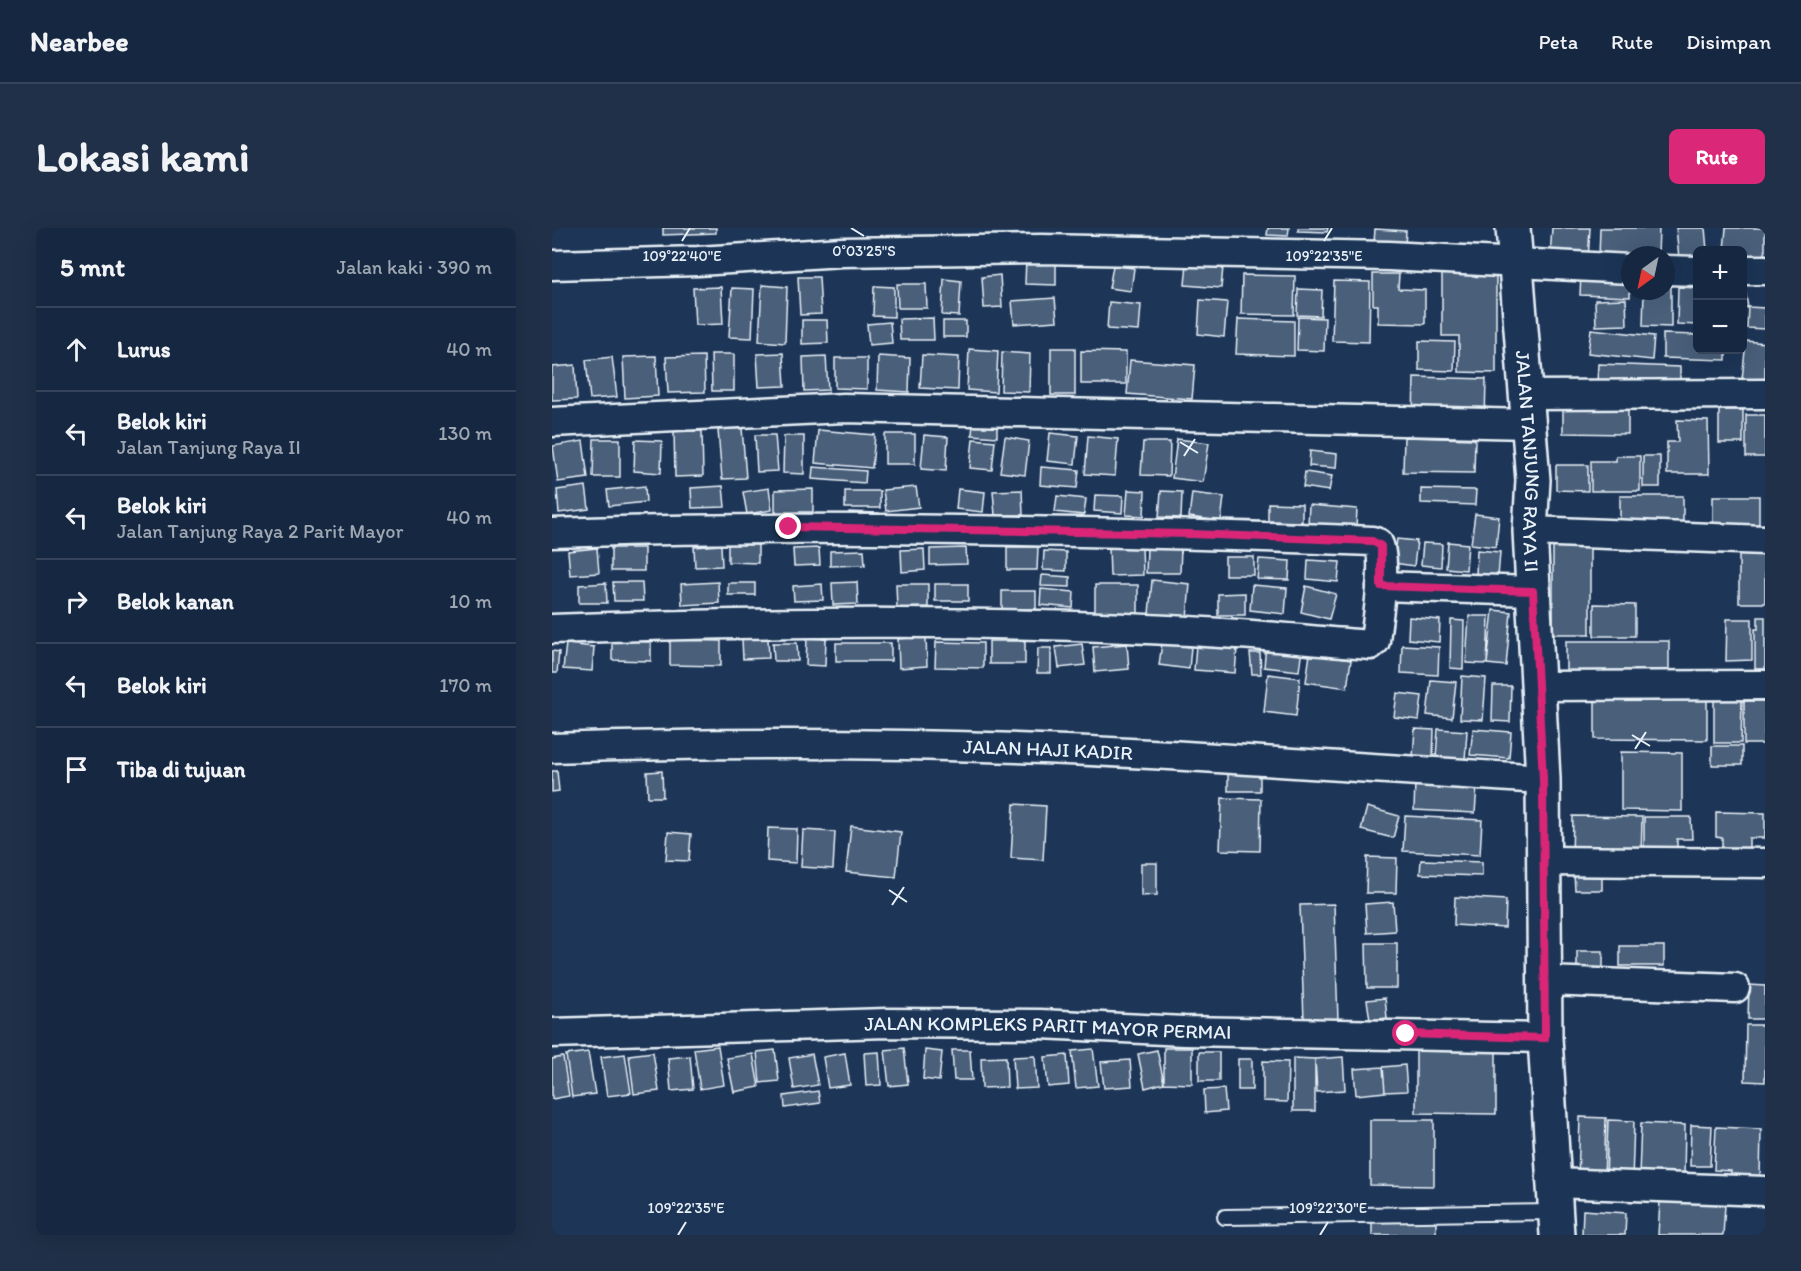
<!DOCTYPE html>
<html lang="id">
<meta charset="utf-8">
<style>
body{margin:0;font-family:Itim,sans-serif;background:#1f3048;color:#f1f3f6}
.controls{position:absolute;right:18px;top:18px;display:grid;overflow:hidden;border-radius:9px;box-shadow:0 6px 24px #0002}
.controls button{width:54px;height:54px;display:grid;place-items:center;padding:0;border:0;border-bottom:2px solid #35445a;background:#162841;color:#f1f3f6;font:30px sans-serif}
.compass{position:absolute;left:1069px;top:18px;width:54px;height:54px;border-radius:50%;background:#162841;box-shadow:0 6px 24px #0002;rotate:213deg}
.stop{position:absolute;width:18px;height:18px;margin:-14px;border:4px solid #db2777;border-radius:50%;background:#fff}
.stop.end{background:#db2777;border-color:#fff;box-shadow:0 2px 6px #0008}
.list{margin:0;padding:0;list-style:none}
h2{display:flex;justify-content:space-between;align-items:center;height:78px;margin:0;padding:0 24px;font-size:26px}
h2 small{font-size:20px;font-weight:400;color:#9ea6b1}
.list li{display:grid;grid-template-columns:39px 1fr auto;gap:18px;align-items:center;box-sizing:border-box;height:84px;padding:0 24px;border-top:2px solid #35445a}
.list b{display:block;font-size:22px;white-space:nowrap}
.list p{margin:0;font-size:20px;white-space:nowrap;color:#9ea6b1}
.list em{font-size:20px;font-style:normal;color:#9ea6b1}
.icon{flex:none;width:33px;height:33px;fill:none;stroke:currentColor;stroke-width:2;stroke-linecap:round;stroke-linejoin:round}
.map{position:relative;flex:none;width:1213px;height:1007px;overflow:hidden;border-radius:9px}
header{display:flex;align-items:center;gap:36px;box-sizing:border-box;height:84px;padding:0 30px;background:#162841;border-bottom:2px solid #35445a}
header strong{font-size:28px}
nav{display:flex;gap:33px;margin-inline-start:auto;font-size:21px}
.intro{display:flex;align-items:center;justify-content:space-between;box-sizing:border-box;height:144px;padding:0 36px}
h1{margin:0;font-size:42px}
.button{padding:15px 27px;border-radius:9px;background:#db2777;color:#fff;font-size:21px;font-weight:700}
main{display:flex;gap:36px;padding:0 36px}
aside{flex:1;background:#162841;border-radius:9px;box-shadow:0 6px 24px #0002}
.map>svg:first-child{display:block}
.building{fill:#495e7a;stroke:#e8f1f8;stroke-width:1.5}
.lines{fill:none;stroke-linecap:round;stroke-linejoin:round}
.service-casing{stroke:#e8f1f8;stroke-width:18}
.minor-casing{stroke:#e8f1f8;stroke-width:33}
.tertiary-casing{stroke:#e8f1f8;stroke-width:38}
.service{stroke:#1d3557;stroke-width:14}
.minor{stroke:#1d3557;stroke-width:28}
.tertiary{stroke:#1d3557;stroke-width:33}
.route{stroke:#db2777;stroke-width:8}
.ticks{fill:none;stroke:#e8f1f8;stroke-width:2}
.labels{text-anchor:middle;stroke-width:5;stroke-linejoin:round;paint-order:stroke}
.street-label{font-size:20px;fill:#e8f1f8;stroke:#1d3557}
.ticks-label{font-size:15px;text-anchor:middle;fill:#e8f1f8;stroke:#1d3557;stroke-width:5;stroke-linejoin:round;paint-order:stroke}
</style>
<header>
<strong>Nearbee</strong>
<nav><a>Peta</a><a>Rute</a><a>Disimpan</a></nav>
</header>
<div class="intro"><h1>Lokasi kami</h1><a class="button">Rute</a></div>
<main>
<aside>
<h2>5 mnt<small>Jalan kaki · 390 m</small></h2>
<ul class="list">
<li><svg class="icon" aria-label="ahead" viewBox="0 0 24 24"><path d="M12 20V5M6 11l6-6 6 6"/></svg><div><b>Lurus</b></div><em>40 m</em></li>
<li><svg class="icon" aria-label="left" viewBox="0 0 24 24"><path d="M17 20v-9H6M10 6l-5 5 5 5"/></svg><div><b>Belok kiri</b><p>Jalan Tanjung Raya II</p></div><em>130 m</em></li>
<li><svg class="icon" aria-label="left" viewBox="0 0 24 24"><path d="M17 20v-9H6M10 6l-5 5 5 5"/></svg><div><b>Belok kiri</b><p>Jalan Tanjung Raya 2 Parit Mayor</p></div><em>40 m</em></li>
<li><svg class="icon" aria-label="right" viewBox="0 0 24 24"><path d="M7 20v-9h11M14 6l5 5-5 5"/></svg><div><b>Belok kanan</b></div><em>10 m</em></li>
<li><svg class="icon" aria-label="left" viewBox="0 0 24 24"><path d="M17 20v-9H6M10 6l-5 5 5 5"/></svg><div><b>Belok kiri</b></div><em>170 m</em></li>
<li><svg class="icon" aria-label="arrive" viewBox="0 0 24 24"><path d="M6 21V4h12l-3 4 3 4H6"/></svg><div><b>Tiba di tujuan</b></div></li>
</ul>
</aside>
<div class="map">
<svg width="1213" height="1007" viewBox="0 0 1213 1007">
<rect width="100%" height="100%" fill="#1d3557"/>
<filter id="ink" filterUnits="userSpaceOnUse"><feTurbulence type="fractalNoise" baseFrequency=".0167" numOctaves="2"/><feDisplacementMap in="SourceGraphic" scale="12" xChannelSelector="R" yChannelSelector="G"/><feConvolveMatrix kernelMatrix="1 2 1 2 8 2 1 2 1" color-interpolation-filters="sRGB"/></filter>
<g filter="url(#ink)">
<path class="building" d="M111,0h53v5l-53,2z
M716,0h21l-1,8 -21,-1z
M746,0h30l-1,4 -29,-1z
M1000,0h38l-2,33 -38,-3z
M1048,0h59l-1,27h-28l-31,3z
M1124,0h29l2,22h-9v6l-19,2z
M1174,0h39v29l-23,-2v-5h-18z
M823,1l31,2 -1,15 -31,-3z
M474,30l30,1v26l-31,-1z
M635,35l36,4 -2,21 -36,-3z
M561,38l21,2 -3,23 -22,-3z
M890,43h54v102l-37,-1v-36h-17z
M821,46h26l-1,15 27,1v34l-47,-1v-18h-5z
M448,47l2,32 -18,1 -2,-31z
M690,47l53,1 -1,39 -53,-1z
M1029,47l49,3v19l-50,-2z
M246,49h21l2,37 -21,1z
M392,51l17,2 -2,35 -17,-1z
M782,53l36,1 -1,60 -37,-1z
M345,56h29l1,24h-29z
M210,57l25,2 -2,56 -26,-2z
M1114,57h5v42l-28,-1 1,-35h22z
M322,58l20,1v30l-21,-1z
M169,59l2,37 -28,1 -2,-37z
M1126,59l20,1v37l-21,-1z
M180,60l22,1 -2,49 -23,-1z
M746,61l24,1 -1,26 -24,-1z
M1190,62h3l3,17 -6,1z
M503,70l2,23 -43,3 -2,-23z
M1074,71l1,26 -31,1 -1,-26z
M648,72l27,2 -3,35 -26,-3z
M557,74l32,3 -2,26 -32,-2z
M1196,79l17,1v21l-18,-1z
M746,89l27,1 -1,33 -27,-1z
M381,90l1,22h-34l-1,-21z
M686,91l56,2v35l-58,-2z
M250,92h25l1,23 -26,1z
M391,93h23v16h-23z
M338,94l2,21 -23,2 -2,-21z
M1039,101l63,7 -2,24 -64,-7z
M1111,106l35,1v15h28v10l-63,-2z
M867,113l36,1 -1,29 -35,-1z
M1194,113l19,2v40l-23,-3z
M499,120h24v47h-24z
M417,121l29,2 -2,41 -29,-2z
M529,123l45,1v32h-45z
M450,124l28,2 -1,38 -28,-1z
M231,125l2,33 -26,1 -2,-33z
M159,126h23v37h-22z
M370,127l37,2 -1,33 -38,-2z
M104,128l2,40 -33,2 -2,-41z
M152,128l1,36 -37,1 -2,-36z
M274,128l2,34 -24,1 -1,-34z
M326,128l32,2 -1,34 -32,-2z
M60,129l5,40 -27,2 -4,-39z
M283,130h32v31l-32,-1z
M578,132l65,5 -3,34 -65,-5z
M1046,136l82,3v20l-83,-3z
M23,137l2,34 -25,1v-33z
M862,149l72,2 -1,40 -72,-2z
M1011,178l65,1v27l-65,-1z
M1167,182h24v33h-24z
M1194,187h19v42h-19z
M1125,192l31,1 1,53h-42v-32h11z
M421,195l24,1v13l-25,-2z
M190,200l4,50 -24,1 -4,-49z
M266,202l57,5 -3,33 -57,-5z
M122,203h28l1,45 -28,1z
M498,205l28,3 -3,28 -28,-3z
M333,206h30v30h-30z
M203,207h20l3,36 -21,1z
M372,207l24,2 -2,34 -25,-2z
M232,208h20v38l-21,-1z
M536,208l30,3 -3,37 -30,-2z
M453,209l24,4 -4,34 -25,-3z
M852,209l71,2 -1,34 -71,-1z
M42,211h26v38h-27z
M421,211l22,2 -3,29 -22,-2z
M625,211l32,4 -6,39 -31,-4z
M83,212l27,1 -1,32 -27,-2z
M31,213l5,37 -30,4 -5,-36z
M591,214h27l-1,34 -28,-1z
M758,223l27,3 -1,14 -27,-2z
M1064,228h24v35h-49v-30h25z
M1091,228h17v31h-17z
M1004,237h32v26l-32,-1z
M261,239l53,4 -1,12 -53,-4z
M489,239l38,3 -2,18 -37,-3z
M753,244l27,4 -3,15 -26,-4z
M34,258l3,23 -30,4 -2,-23z
M93,258l1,16 -37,4 -2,-16z
M171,258l2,21 -33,1 -1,-20z
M364,259l3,20 -33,4 -3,-21z
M217,260l3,22 -25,4 -4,-22z
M261,261v23h-38v-22z
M406,261l27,3 -2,20 -27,-3z
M869,261l55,1 -1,15 -54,-2z
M470,262l1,25h-28l-2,-24z
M576,262l17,1 -1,25 -18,-1z
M293,263h35v17h-35z
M609,263l21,1 -1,26 -22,-1z
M640,265l32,4 -3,24 -32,-4z
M543,267l28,1 -1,17 -28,-2z
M505,268l29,3 -2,16 -29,-3z
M1068,268h63v37l-63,-1z
M1161,268h46v39h-46z
M716,275l34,1v18l-34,-1z
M757,277l48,4 -1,18 -48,-3z
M297,284l30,1v10l-30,-1z
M923,286l24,3 -3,30 -25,-3z
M845,311l20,2 -3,25 -20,-3z
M896,314l20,2 -2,26 -20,-2z
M871,315l19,1 -1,23 -20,-2z
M1001,315h37v91h-37z
M176,316l30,1v18l-30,-1z
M169,317l1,21 -27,1 -1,-20z
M455,319h31l-1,23h-30z
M557,319h33l1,28 -33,1z
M1187,319h26v56h-26z
M45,320l2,25 -29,2 -2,-24z
M59,320h33v23h-33z
M267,320l1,17 -26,1 -1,-17z
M414,320l1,16 -37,1v-16z
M595,320h34l-1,25h-34z
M372,321l1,21 -23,2 -1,-22z
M312,322l1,15 -35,1v-15z
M925,322l23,2 -2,25 -22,-2z
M492,323l22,1v19l-23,-1z
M673,329h29v18h-29z
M707,331l31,2 -1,19 -32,-1z
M756,332l32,2 -2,20 -31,-3z
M490,347l28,2v10l-29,-1z
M600,352l38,4 -3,34 -38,-4z
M61,354h29l1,19h-29z
M166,354l1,21 -37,2 -1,-21z
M305,354l1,22 -25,1 -1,-22z
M54,355l1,20h-28v-18z
M176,355h27v12h-27z
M270,356l1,16 -29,1 -1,-15z
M344,356h32v23l-31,1z
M383,356h33v17h-33z
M543,357h43v31h-43z
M700,357l35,3 -2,26 -35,-4z
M754,358l30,8 -7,25 -28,-7z
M489,361l33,3 -1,16 -33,-3z
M450,363h34v18h-34z
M693,365v22h-27v-21z
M1042,376l41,1v31h-41z
M941,382l18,2 -5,54 -19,-2z
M917,388h20l-2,48 -21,-1z
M857,389l31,3 -1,22 -31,-3z
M1206,389h7v52h-10v-40h3z
M1175,391h25v41l-26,1z
M899,392l13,1 -1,48 -13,-1z
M374,409l1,29 -28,2 -1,-29z
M216,410l1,20 -26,1 -1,-20z
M255,410l19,1 -1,27 -19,-1z
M60,412l39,2v19l-39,-1z
M118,412l51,1v25l-51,-1z
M437,413h36v23h-36z
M1014,413h103v37h-103z
M384,414l47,1v25l-48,-1z
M221,415h24l1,18h-24z
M284,415h55v18h-55z
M610,415l29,4 -2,22 -30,-4z
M14,416l28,3 -2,24 -29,-2z
M530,416l3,21 -26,3 -3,-21z
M575,416l2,25 -34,3 -2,-25z
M644,417l41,3 -2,25 -41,-3z
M714,417l36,4 -3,22 -35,-4z
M850,417l37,2 -1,28 -37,-2z
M486,420h13v25h-14z
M0,423l7,1 -2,21h-5z
M698,425h10l1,21h-9z
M758,426l41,6 -4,28 -41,-6z
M716,446l32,4 -4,38 -32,-4z
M910,448l24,2 -3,42 -23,-1z
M879,452l25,2 -4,36 -25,-3z
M941,458h18l-1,36 -18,-1z
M845,465l25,3 -3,24 -25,-3z
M1043,468l112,1v43l-112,-1z
M1162,470h28l-1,45h-27z
M1192,473h21l-1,43h-20z
M863,501l19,1 -1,29 -20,-2z
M886,501l29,2 -2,29 -29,-2z
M921,501l38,3 -2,26 -39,-3z
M1160,518h30v19h-30z
M1069,524l61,1v58l-61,-1z
M0,543h5l2,20 -7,1z
M110,543l1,26h-15l-1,-25z
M676,544l32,1v18h-32z
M863,554l62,4 -2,27 -61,-3z
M670,570l39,1 -1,52 -40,-1z
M462,576l32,2 -3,54 -32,-2z
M815,579l32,9 -6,22 -32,-8z
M1164,584l49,1v25h-16v17h-27v-17l-6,-1z
M853,588l77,4 -2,35 -77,-4z
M1021,588l69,1 -1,42h-69z
M1092,589h47l1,22h-15v14l-33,-1z
M299,598l50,6 -5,45 -50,-5z
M216,600l29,1 -1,34 -29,-2z
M251,602l32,2 -2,37 -32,-2z
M116,604l23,2 -2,27 -23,-1z
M815,629l30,1 -1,35h-30z
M869,632l61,2v14l-62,-2z
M589,635h16v32l-16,1z
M1022,646h28v16h-27z
M903,669l51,3 -1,28 -51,-3z
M841,674l2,29 -28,2 -2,-29z
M782,676l4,116 -34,1 -4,-116z
M814,715h31v45h-30z
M1068,718h44v20h-44z
M1025,723h26v18h-26z
M1197,757l16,1v33h-17z
M833,770l2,20 -17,2 -3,-20z
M1194,797h19v57l-20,-1z
M166,818l6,39 -24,4 -6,-40z
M352,820l4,36 -19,2 -4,-36z
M612,820h28v36l-28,-1z
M864,820l80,1v65l-80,-1z
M541,821l5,37 -22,2 -4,-37z
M223,822l4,31 -19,2 -3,-31z
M373,822l17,2 -3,29 -16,-2z
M400,822h18l2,30h-18z
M605,822l7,33 -19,5 -7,-34z
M36,824l7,42 -23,3 -6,-42z
M101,824l6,39 -25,3 -5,-39z
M327,824l2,33 -15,1 -2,-33z
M647,824h20v29h-20z
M293,825l5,32 -22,3 -5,-31z
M73,826l6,39 -24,3 -6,-39z
M201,826l6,33 -25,5 -7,-34z
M260,826l6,31 -24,4 -5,-31z
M515,827l2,30 -21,2 -3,-30z
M138,828l3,33 -22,2 -3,-33z
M483,828l2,32 -22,1 -2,-32z
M11,829l6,39 -17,3v-40z
M454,829l1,30 -25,1 -1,-30z
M791,829l2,33 -28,2 -2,-33z
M741,830l22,1v52h-22z
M686,831h14v31h-14z
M578,832l2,26 -28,2 -3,-26z
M711,833l25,1 -1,40 -24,-1z
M853,837l2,26 -22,1 -2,-25z
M831,839l2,25 -29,3 -2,-26z
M672,861l2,22 -21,2 -1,-23z
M266,863l2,12 -35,5 -1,-12z
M1028,889l26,1 -2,64 -26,-2z
M818,892h64v66l-64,-1z
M1056,892l26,1 -2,60 -26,-1z
M1089,895l44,2 -1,51 -45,-1z
M1139,897l21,1 -2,40h-20z
M1164,899l45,2 -1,50 -30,-1 1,-7 -17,-1z
M1108,973l65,4 -2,30h-65z
M1031,982l43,3 -1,22h-43z
M820,993h64v14h-64z"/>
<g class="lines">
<defs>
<path id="service" d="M673,989l331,-5"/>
<g id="minor">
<path d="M0,37l146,-4 144,-9 199,-3 348,7 241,13"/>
<path d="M1114,42l32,1"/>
<path d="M1190,42h23"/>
<path d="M973,167l240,-1"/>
<path d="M0,194l292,-14 685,16"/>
<path d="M978,303l235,9"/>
<path d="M0,305c136,-5 271,-5 408,-3 137,2 274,5 412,11l6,2c10,17 -1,77 -3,98l-5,4c-44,-3 -88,-8 -132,-11 -228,-15 -458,-13 -686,-5"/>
<path d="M829,358l151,5"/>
<path d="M987,458l226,-1"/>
<path id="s1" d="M0,520c206,-7 412,-5 618,7 124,7 248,16 373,24"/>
<path d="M992,633l221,2"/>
<path d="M994,753l189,7"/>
<path id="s2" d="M0,805l335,-10 153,1 144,7 361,7"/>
<path d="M1001,955l212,8"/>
</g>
<g id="tertiary">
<path id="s3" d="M961,0l20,252 -3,51 13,248 2,259 12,197"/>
</g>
</defs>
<use href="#service" class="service-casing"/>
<use href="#minor" class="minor-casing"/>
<use href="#tertiary" class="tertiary-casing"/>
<use href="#service" class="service"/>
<use href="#minor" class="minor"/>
<use href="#tertiary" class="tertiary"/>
</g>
</g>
<g class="lines" filter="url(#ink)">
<path class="route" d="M237,299l403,7 180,7 9,5v40l152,5 10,188 2,259 -139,-4"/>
</g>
<path class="ticks" d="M299,0l13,8M130,13l8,-13M772,13l8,-13M628,214l18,11M632,228l11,-17M1080,507l18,11M1083,521l11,-17M337,662l18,12M340,677l12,-18M126,1007l8,-13M768,1007l8,-13"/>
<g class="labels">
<g class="street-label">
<text dy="7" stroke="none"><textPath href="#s3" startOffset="234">JALAN TANJUNG RAYA II</textPath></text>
<text dy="7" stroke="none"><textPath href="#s1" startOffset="496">JALAN HAJI KADIR</textPath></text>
<text dy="7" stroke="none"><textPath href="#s2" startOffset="496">JALAN KOMPLEKS PARIT MAYOR PERMAI</textPath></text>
</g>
</g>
<g class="ticks-label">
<text x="312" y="28">0°03'25"S</text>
<text x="772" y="33">109°22'35"E</text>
<text x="130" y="33">109°22'40"E</text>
<text x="134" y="985">109°22'35"E</text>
<text x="776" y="985">109°22'30"E</text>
</g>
</svg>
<div class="controls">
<button>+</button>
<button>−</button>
</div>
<svg class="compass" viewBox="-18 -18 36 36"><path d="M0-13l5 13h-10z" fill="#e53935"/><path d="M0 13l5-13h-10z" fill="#9ea6b1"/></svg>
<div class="stop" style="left:854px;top:806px"></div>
<div class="stop end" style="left:237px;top:299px"></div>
</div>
</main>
